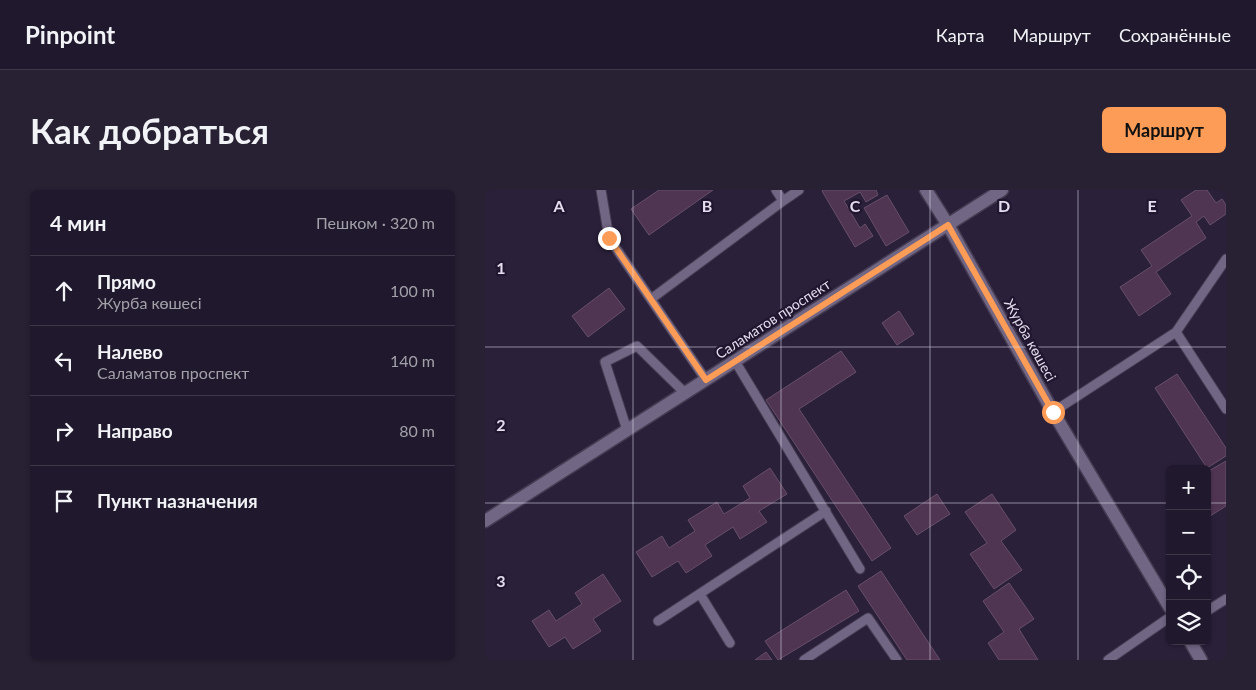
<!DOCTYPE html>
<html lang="ru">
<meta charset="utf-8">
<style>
body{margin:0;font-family:Lato,sans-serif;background:#282134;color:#f1f3f6}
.controls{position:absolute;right:15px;bottom:15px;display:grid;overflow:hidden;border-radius:8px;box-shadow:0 1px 4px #0004}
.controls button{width:45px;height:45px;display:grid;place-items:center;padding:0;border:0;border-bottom:1px solid #3d3748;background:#20182c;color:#f1f3f6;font:25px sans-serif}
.stop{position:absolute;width:15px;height:15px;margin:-11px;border:4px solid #fd9c56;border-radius:50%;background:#fff}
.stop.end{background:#fd9c56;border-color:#fff;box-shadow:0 1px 5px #0008}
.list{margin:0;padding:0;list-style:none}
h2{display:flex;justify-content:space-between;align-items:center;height:65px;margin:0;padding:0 20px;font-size:21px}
h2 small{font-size:16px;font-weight:400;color:#a2a0a9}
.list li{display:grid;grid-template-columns:32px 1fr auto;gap:15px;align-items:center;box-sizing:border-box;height:70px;padding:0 20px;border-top:1px solid #3d3748}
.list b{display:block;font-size:19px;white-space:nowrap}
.list p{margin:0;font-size:16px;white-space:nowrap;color:#a2a0a9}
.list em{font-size:16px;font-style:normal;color:#a2a0a9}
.icon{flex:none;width:28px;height:28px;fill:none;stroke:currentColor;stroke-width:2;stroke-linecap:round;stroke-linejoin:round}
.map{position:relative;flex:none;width:741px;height:470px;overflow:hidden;border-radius:8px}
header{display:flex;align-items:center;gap:30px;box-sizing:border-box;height:70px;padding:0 25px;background:#20182c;border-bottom:1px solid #3d3748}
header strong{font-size:24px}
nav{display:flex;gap:28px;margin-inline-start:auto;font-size:18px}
.intro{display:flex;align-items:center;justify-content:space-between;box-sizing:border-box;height:120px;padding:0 30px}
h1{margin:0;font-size:35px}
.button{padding:12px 22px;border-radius:8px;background:#fd9c56;color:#111;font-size:18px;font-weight:700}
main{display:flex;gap:30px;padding:0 30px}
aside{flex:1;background:#20182c;border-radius:8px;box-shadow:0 1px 4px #0004}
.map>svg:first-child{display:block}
.building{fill:#503552;stroke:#674f68}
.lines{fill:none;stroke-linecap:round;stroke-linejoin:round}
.lane-casing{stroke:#453c52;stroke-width:11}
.street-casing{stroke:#453c52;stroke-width:15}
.secondary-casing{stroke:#453c52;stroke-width:15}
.lane{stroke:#716684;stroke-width:9}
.street{stroke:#716684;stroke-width:12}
.secondary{stroke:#716684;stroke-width:12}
.route{stroke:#fd9c56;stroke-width:6}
.grid{fill:none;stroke:#e4deef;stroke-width:1;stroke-opacity:0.55}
.labels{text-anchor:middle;stroke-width:4.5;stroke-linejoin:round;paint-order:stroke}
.street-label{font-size:14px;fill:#e4deef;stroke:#21162f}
.grid-label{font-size:16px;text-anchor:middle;font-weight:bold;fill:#e4deef;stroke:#21162f;stroke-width:4.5;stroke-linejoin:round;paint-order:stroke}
</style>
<header>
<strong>Pinpoint</strong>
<nav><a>Карта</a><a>Маршрут</a><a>Сохранённые</a></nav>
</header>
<div class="intro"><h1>Как добраться</h1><a class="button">Маршрут</a></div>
<main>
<aside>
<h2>4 мин<small>Пешком · 320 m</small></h2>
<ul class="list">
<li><svg class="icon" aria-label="ahead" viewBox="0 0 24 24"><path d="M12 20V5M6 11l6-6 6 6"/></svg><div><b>Прямо</b><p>Журба көшесі</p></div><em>100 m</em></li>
<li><svg class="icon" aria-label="left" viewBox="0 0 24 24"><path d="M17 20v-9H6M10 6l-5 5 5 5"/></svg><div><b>Налево</b><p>Саламатов проспект</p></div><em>140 m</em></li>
<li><svg class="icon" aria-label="right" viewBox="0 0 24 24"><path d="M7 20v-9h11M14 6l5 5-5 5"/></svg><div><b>Направо</b></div><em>80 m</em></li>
<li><svg class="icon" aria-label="arrive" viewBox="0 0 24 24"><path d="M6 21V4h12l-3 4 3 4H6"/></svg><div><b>Пункт назначения</b></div></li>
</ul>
</aside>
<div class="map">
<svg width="741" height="470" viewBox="0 0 741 470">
<rect width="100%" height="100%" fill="#2a203a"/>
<path class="building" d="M174,0h54l-64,45 -18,-26z
M338,0h53l2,5 -12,7 -6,-10 -16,9 16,27 5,-4 8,12 -18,11 -33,-56z
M711,0h11l9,13 6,-4 4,6v9l-16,11 -6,-9 -8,6 10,16 -50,34 15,22 -32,22 -19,-29 32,-21 -11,-16 51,-34 -11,-16z
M402,5l22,37 -23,14 -22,-38z
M124,98l16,21 -37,28 -16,-21z
M414,121l15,23 -17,11 -15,-22z
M356,161l15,21 -57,37 92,139 -19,13 -106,-161z
M692,184l49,74v8l-19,12 -52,-80z
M741,271v45l-19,12v-46z
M285,278l17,26 -28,17 8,11 -27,17 -7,-12 -28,18 7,11 -26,17 -8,-12 -26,16 -16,-25 26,-16 7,12 26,-17 -7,-11 29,-18 7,12 26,-16 -7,-12z
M452,304l13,20 -33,21 -13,-19z
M507,304l24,36 -15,11 21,29 -28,19 -24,-35 17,-11 -22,-31z
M396,381l59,89h-33l-49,-74z
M118,384l18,27 -28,18 8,12 -28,18 -8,-12 -16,10 -17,-26 17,-11 7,11 26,-17 -7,-11z
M524,393l25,36 -15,10 19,31h-39l-11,-17 16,-11 -21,-31z
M361,400l13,21 -81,49 -13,-19z
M281,462l6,8h-17z"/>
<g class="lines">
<defs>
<path id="lane" d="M116,0l8,48 97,142
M298,11l16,-11
M166,109l132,-98 -7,-11
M691,142l50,77
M250,171l125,208
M568,222l123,-80 50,-73
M142,240l-22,-68 32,-16 48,47
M215,404l30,49
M722,421l19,-12
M173,431l168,-110
M319,470l64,-42 29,42
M623,470l62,-43"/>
<path id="street" d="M441,0l22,35"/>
<path id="secondary" d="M463,35l105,187 117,196
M0,331l517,-331
M705,451l11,19"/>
</defs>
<use href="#lane" class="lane-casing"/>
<use href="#street" class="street-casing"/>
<use href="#secondary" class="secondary-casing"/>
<use href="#lane" class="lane"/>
<use href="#street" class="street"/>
<use href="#secondary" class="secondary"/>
</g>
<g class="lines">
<path class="route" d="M124,48l97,142 242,-155 105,187"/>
</g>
<path class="grid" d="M148,0v470M296,0v470M445,0v470M593,0v470M0,157h741M0,313h685M722,313h19"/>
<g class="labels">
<g class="street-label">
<text transform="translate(288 129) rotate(-33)" y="5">Саламатов проспект</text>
<text transform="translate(545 150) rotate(61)" y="5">Журба көшесі</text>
</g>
</g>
<g class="grid-label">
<text x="74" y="22">A</text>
<text x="222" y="22">B</text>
<text x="370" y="22">C</text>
<text x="519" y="22">D</text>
<text x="667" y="22">E</text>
<text x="16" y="84">1</text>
<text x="16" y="241">2</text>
<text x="16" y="397">3</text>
</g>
</svg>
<div class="controls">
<button>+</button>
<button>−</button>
<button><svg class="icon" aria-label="locate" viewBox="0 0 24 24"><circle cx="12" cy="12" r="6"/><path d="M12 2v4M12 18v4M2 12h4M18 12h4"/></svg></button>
<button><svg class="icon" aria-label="layers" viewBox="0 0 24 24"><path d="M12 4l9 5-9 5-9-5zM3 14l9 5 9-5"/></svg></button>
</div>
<div class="stop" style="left:568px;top:222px"></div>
<div class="stop end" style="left:124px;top:48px"></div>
</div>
</main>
